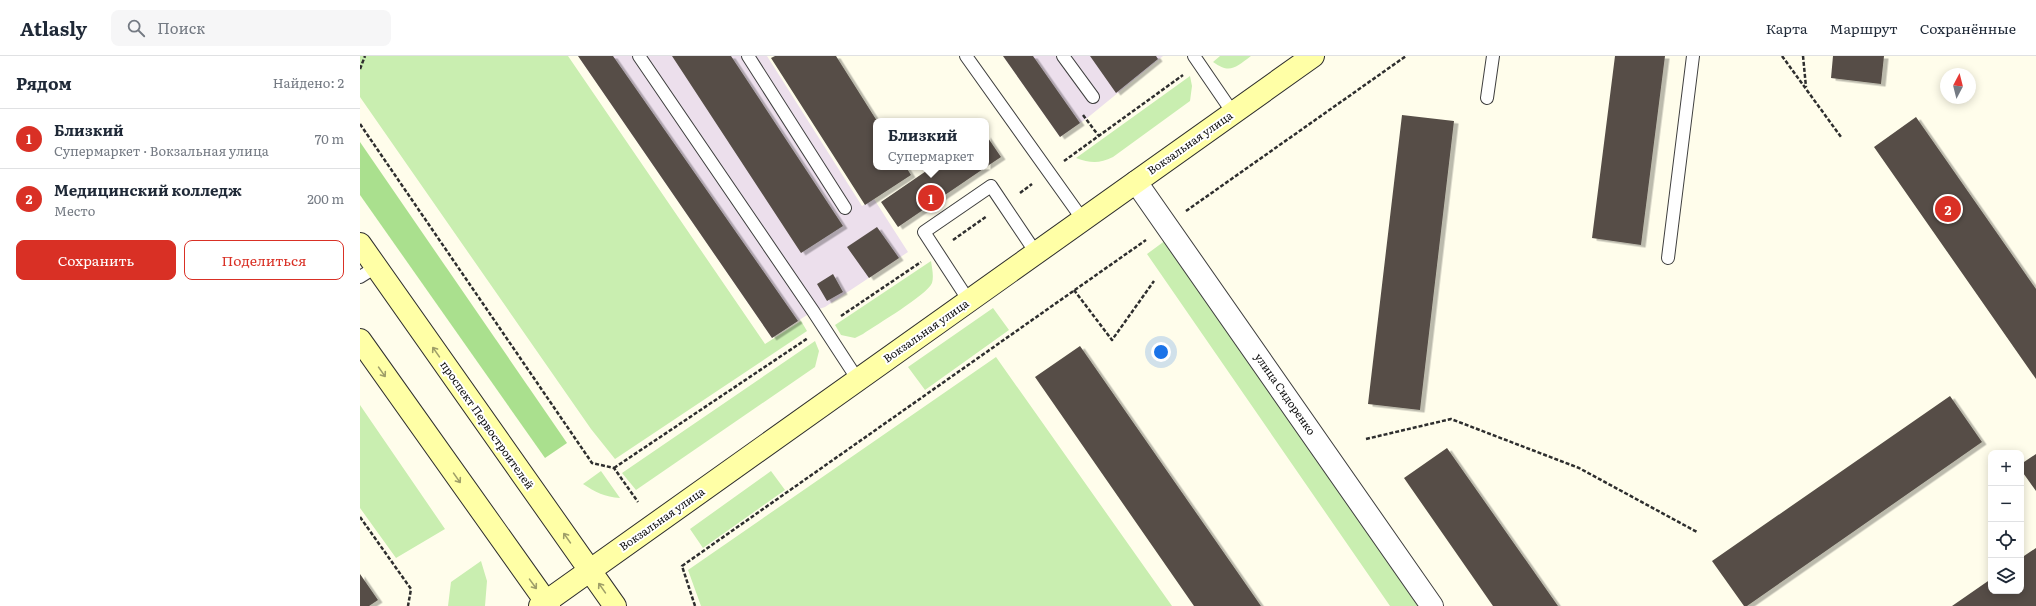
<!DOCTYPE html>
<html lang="ru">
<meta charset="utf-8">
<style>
body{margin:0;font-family:Literata,serif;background:#f6f6f7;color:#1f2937}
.controls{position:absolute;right:12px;bottom:12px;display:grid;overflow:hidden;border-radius:8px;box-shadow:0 2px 10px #0003}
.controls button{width:36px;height:36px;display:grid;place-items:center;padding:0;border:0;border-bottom:1px solid #e0e1e3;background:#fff;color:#1f2937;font:20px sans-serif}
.compass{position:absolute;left:1580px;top:12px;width:36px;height:36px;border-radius:50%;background:#fff;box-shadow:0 2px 10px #0003;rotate:7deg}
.you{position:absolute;left:801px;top:296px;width:14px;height:14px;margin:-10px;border:3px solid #fff;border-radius:50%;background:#1a73e8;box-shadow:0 0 0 6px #1a73e833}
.badge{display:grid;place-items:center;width:26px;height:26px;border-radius:50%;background:#d93025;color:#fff;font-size:13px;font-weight:700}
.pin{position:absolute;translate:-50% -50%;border:2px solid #fff;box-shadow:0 1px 4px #0006}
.popup{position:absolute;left:513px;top:62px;width:116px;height:52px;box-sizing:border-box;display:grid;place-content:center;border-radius:8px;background:#fff;filter:drop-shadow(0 1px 3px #0005);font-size:13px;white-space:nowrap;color:#747a83}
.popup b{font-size:15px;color:#1f2937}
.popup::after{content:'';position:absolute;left:50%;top:100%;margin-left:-8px;border:8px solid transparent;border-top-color:#fff}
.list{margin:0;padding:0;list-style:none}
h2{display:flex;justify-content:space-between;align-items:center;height:52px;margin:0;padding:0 16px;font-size:17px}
h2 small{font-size:13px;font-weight:400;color:#747a83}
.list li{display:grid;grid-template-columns:26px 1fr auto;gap:12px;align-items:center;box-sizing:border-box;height:60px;padding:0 16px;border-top:1px solid #e0e1e3}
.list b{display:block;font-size:15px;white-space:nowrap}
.list p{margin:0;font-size:13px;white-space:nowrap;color:#747a83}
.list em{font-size:13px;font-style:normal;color:#747a83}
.actions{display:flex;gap:8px;padding:12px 16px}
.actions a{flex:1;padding:9px 0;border:1px solid #d93025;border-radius:8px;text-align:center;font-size:14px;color:#d93025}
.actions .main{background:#d93025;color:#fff}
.icon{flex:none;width:22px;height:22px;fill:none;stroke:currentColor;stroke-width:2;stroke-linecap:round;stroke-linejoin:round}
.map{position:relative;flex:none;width:1676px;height:550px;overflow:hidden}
header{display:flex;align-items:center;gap:24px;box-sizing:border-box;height:56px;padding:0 20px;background:#fff;border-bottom:1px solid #e0e1e3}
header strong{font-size:19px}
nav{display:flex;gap:22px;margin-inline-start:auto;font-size:14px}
.search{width:280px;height:36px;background:#f6f6f7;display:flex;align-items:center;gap:10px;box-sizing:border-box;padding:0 14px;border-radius:8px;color:#747a83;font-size:15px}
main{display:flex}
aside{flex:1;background:#fff}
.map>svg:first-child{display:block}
.industrial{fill:#ecdfec}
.green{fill:#c9eeb0}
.forest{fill:#aae08e}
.building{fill:#564e47;filter:url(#shadow)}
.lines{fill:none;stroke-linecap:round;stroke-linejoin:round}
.lane-casing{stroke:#3f3f3f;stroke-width:14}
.street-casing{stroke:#3f3f3f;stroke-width:24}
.secondary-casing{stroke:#2e2e2e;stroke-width:24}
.path{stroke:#2e2e2e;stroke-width:2.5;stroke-dasharray:4 2;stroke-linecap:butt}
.lane{stroke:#fff;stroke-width:12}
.street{stroke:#fff;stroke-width:22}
.secondary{stroke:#ffffa6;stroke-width:22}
.oneway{stroke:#9e9e68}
.labels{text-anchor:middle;stroke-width:4;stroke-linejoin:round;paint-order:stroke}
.street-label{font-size:11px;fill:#0c0c0c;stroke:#fff}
</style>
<header>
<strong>Atlasly</strong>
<div class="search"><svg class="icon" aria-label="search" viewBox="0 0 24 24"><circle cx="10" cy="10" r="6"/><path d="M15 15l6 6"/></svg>Поиск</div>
<nav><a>Карта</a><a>Маршрут</a><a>Сохранённые</a></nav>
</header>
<main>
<aside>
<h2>Рядом<small>Найдено: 2</small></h2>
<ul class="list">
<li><span class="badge">1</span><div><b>Близкий</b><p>Супермаркет · Вокзальная улица</p></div><em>70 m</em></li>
<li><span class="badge">2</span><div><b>Медицинский колледж</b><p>Место</p></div><em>200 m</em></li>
</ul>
<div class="actions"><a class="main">Сохранить</a><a>Поделиться</a></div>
</aside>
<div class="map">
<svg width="1676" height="550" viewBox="0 0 1676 550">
<defs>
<filter id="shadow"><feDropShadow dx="4.5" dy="2.5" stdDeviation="0" flood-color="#0004"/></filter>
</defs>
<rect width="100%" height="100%" fill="#fffdeb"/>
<path class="industrial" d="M218,0h189l95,150 12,-7 34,53 -83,55 -12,4 -41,27z
M643,0h160l-77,63 -26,18z"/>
<path class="green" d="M0,0h208l197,288 36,-23 6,10 -192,128 -24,-30 -231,-332z
M860,0h31c-16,12 -21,18 -38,6z
M830,20l2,10 -2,15 -77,56c-14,7 -23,6 -37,1z
M806,184l255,366h-31l-243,-352z
M571,205c1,7 3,15 1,22 -5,12 -56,42 -69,51l-8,4 -14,-3 -6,-10z
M633,252l16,22 -84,60 -17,-23z
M455,285l4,10 -4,16 -179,123 -14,-17z
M636,301l176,249h-471l-13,-36z
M0,349l85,124 -49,29 -36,-50z
M241,415l19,27c-15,-1 -25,-6 -37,-14z
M411,415l14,19 -82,58 -13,-19z
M121,505l6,20 -2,25h-37l3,-24z"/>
<path class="forest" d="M0,86l207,301 -22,15 -185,-263z"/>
<path class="building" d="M218,0h35l185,265 -26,17z
M312,0h59l112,170 -42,27z
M415,0h61l41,65 -1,46h30l5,8 -46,30 -94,-147z
M643,0h30l47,67 -20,14z
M730,0h66l2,3 -42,34z
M1255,0h50l-24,189 -49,-7z
M1473,0h51l-3,28 -50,-6z
M1042,59l52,6 -34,289 -52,-6z
M1556,61l120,172v90l-162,-232z
M626,79l15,22 -15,10z
M572,111h54l-88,60 -17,-25z
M517,171l22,31 -30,20 -22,-31z
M473,218l10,18 -16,9 -10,-17z
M720,290l181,260h-67l-159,-229z
M1590,340l32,46 -235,164h-3l-32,-45z
M1087,392l111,158h-65l-89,-128z
M1676,398v37l-15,-21v-6z
M1676,492v58h-84l39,-27v12h30v-33z
M0,518l18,26 -9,6h-9z"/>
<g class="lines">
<defs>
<path id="lane" d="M279,0l174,255 45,69
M388,0l97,152
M606,0l117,164
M703,0l30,41
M834,0l39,57
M1127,42l6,-42
M1308,202l25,-202
M0,221l16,-10
M609,245l-45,-69 67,-46 45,67"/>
<path id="street" d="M776,126l296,424"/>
<path id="secondary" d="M0,188l255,362
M0,284l189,266
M180,550l773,-550"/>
</defs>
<use href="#lane" class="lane-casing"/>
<use href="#street" class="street-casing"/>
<use href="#secondary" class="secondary-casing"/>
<path class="path" d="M1422,0l59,81
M1443,0l3,31
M0,13l5,-13
M723,59l15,20
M0,68l232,339 22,5 24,34
M704,105l119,-86
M660,137l12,-9
M826,155l220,-155
M593,184l34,-24
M714,234l38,50 42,-59
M481,260l80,-54
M1006,383l85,-20 128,49 118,64
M254,412l194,-130
M0,461l51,72 -3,17
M335,550l-13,-40 464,-326"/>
<use href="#lane" class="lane"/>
<use href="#street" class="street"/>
<use href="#secondary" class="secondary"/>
</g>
<defs><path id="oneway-shaft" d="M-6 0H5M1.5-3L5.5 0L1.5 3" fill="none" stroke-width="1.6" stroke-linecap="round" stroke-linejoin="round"/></defs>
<g class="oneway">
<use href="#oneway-shaft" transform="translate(76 296) rotate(-125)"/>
<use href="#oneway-shaft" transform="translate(22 316) rotate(55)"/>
<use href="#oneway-shaft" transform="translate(97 422) rotate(55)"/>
<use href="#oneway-shaft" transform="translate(207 482) rotate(-125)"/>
<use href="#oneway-shaft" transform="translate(173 528) rotate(54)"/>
<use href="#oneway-shaft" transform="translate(242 532) rotate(-125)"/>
</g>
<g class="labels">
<g class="street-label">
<text transform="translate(830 87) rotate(-35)" y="4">Вокзальная улица</text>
<text transform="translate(566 275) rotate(-35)" y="4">Вокзальная улица</text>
<text transform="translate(925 338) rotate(55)" y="4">улица Сидоренко</text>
<text transform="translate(127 369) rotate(55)" y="4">проспект Первостроителей</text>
<text transform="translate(302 463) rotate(-35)" y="4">Вокзальная улица</text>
</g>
</g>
</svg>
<div class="controls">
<button>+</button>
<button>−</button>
<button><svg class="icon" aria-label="locate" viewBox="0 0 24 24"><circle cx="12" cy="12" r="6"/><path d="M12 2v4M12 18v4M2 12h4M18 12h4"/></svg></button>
<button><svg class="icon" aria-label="layers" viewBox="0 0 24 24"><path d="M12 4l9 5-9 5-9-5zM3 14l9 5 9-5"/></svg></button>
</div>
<svg class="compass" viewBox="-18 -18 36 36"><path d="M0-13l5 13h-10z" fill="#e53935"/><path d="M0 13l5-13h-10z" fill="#747a83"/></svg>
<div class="you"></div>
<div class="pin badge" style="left:571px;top:142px">1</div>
<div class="popup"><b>Близкий</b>Супермаркет</div>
<div class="pin badge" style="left:1588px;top:153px">2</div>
</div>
</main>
